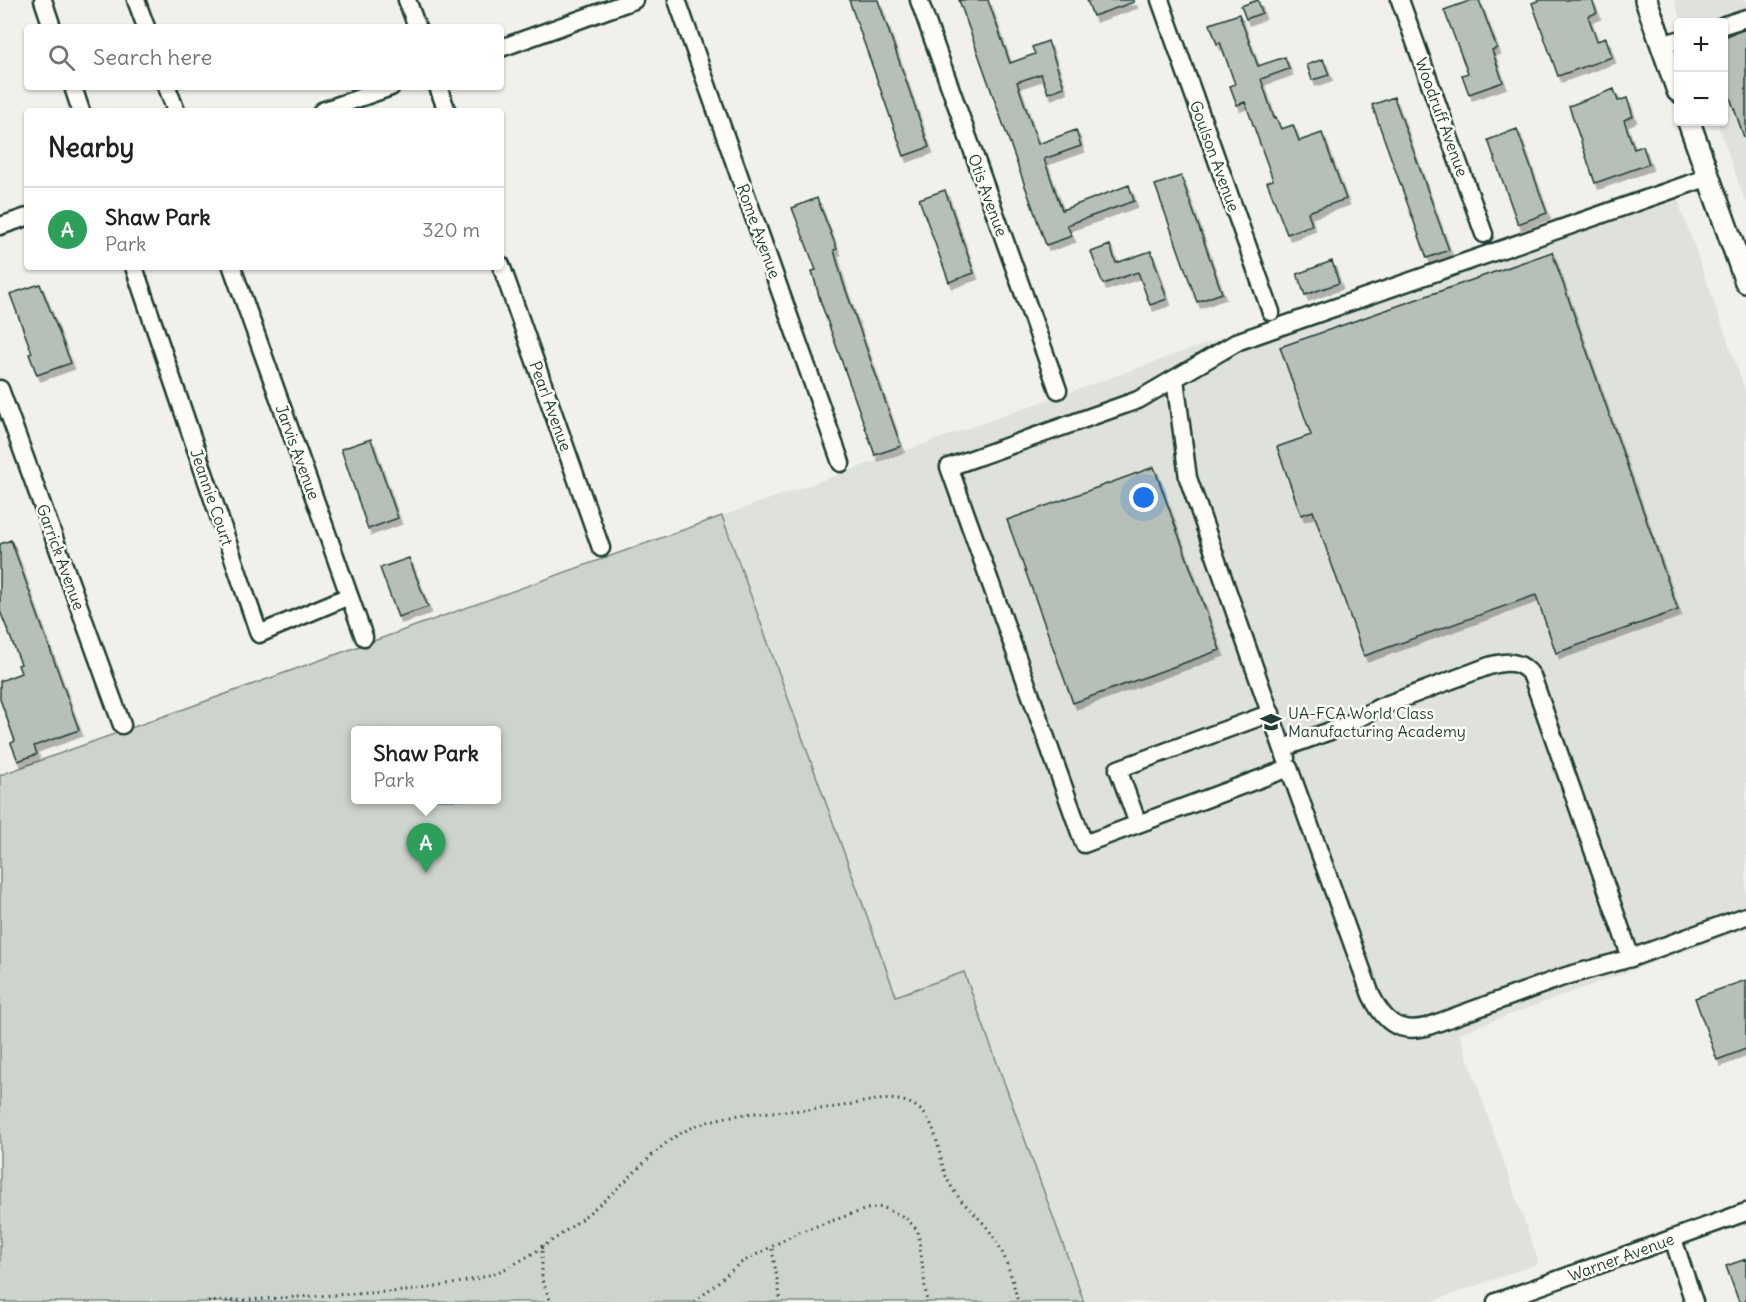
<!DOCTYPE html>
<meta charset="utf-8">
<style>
body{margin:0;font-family:Delius,sans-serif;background:#f6f6f6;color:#202124}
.controls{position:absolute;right:18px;top:18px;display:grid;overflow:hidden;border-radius:6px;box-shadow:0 2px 4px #0004}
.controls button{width:54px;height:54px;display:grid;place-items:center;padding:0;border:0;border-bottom:2px solid #e0e0e0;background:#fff;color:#202124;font:30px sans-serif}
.you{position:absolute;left:1144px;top:498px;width:21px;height:21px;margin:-15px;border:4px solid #fff;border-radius:50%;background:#1a73e8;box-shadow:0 0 0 9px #1a73e833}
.badge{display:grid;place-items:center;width:39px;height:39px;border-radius:50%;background:#0b8043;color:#fff;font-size:20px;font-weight:700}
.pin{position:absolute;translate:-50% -50px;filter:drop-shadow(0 2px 3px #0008)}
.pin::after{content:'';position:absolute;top:32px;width:21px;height:18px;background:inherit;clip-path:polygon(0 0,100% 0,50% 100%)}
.popup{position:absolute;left:351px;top:726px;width:150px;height:78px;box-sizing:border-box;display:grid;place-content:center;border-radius:6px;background:#fff;filter:drop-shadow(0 2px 4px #0005);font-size:20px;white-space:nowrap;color:#757577}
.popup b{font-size:22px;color:#202124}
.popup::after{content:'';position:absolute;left:50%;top:100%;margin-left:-12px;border:12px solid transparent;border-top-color:#fff}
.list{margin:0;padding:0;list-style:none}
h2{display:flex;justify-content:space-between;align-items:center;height:78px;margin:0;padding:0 24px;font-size:26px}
h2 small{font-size:20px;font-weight:400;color:#757577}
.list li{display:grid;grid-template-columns:39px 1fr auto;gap:18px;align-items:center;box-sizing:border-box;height:84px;padding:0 24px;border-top:2px solid #e0e0e0}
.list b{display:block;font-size:22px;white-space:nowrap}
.list p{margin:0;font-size:20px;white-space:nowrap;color:#757577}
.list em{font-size:20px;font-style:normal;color:#757577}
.icon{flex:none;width:33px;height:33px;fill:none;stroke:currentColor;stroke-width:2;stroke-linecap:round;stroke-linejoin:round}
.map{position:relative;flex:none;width:1746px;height:1302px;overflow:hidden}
.search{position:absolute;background:#fff;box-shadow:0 2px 4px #0004;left:24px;top:24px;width:480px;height:66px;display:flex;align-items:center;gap:15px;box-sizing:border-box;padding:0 21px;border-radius:6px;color:#757577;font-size:22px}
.panel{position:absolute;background:#fff;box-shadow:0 2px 4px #0004;left:24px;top:108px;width:480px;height:162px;border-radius:6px}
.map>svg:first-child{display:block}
.built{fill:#dfe2dc}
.green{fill:#cdd3cd;stroke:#768880;stroke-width:1.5;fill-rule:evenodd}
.building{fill:#b6bfb8;stroke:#1f3d34;stroke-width:1.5;filter:url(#shadow)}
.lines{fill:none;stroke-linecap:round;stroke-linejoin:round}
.minor-casing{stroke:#1f3d34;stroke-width:21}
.major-casing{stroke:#1f3d34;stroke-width:26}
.path{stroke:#1f3d34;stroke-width:3;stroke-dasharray:1.5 4.5;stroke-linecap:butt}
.minor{stroke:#fdfcf7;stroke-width:16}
.major{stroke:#fdfcf7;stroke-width:21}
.labels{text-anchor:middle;stroke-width:5;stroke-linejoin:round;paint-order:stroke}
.street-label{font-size:16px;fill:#1f3d34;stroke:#fdfcf7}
.poi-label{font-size:16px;fill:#1f3d34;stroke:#fdfcf7;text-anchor:start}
</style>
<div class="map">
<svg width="1746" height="1302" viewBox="0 0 1746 1302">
<defs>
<filter id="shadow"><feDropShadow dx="3.5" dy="6" stdDeviation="0" flood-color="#0004"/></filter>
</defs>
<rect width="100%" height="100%" fill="#f0f1eb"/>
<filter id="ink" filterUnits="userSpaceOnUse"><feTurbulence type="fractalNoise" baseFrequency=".0167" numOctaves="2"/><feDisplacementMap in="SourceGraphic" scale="12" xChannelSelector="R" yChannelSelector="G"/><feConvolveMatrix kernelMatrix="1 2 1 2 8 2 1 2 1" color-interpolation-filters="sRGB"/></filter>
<g filter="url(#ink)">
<path class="built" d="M1674,0h72v204l-29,-82h7v-100h-42z
M1670,178l76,214v537l-287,104 80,230 -108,39h-347l-120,-330 -68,25 -174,-481z"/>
<path class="green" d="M722,516l174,480 68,-24 120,330h-1084v-527zM356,730h140v70h-140z"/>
<path class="building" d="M849,0h29l51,147 -25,9z
M959,0h29l22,63 25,-9 -3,-7 16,-6 16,46 -16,6 -7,-19 -24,8 21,62 38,-14 5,16 -37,13 18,51 67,-25 5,16 -67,24 5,11 -26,9z
M1087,0h46l1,2 -41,14z
M1258,0l4,13 -16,6 -5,-13z
M1472,0h7l18,48 -5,2 11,32 -34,12 -7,-19 6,-2 -24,-63z
M1540,0h52l5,13 -9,3 9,25 9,-3 6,19 -54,19 -26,-73z
M1239,14l19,52 27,-9 4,12 -28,10 13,39 2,-1 5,12 12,-4 6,16 23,-8 24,66 -38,13 4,13 -25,9 -20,-52 6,-2 -28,-78 -8,3 -7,-19 5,-2 -15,-42 -3,2 -7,-20z
M1746,29v108h-2l-20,-57v-43z
M1323,59l6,16 -17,5 -5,-15z
M1614,89l4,12 9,-3 6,18 -9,4 10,29 9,-3 6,18 -54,19 -26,-77z
M1394,97l55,153 -22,8 -55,-153z
M1517,129l30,84 -29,11 -30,-84z
M1181,176l41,117 -25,9 -42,-117z
M945,190l29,83 -25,9 -30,-83z
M817,198l20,51 -3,1 9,32 58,164 -26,9 -54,-152 -9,-32 4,-1 -24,-62z
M1110,245l6,18 35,-12 16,48 -17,6 -12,-33 -35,12 -12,-32z
M1552,252l126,358 -122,43 -20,-58 -172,61 -51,-145 -12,4 -24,-68 34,-12 -31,-88z
M1332,261l7,22 -34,12 -8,-21z
M40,284l31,79 -34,12 -8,-21 3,-1 -22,-59z
M371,439l27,79 -30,11 -27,-80z
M1154,467l66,183 -147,53 -66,-183z
M11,540l68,190 -45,16 3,8 -19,7 -7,-18 4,-2 -15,-42v-18l21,-8 -3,-8 3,-1 -21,-53v-67z
M409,558l19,49 -30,10 -18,-49z
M1746,980v69l-29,11 -22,-62z
M1746,1259v43h-7l-13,-36z"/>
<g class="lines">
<defs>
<path id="minor" d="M43,0l9,27
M136,0l10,27
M407,0l10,27
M677,0l164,463
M919,0l139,390
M1160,0l111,312
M1400,0l84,234
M1724,25l22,-7
M1662,45l16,-5
M501,48l133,-48
M73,87l8,24
M167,87l9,24
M438,87l9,24
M322,111l69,-24
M1709,177l-470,164 -101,59 -189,67 135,377 205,-76 82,227c12,25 26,39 55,32l140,-51 65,-18 115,-42
M0,226l27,-9
M501,265l100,283
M134,267l125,367 90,-38
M232,267l132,370
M1175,379l13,99 98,280
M0,389l122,336
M1283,748l61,-22 36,-19 109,-41c17,-5 32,-6 43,10l99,282
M1138,824l-20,-55 153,-56
M1673,1239l21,63
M1496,1302l250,-90"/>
<path id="major" d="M1646,0l32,91
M1689,122l57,160"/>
</defs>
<use href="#minor" class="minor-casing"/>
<use href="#major" class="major-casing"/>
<path class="path" d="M542,1245v35l9,22
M772,1249l9,53
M208,1302l198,-11c30,-4 60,-8 89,-18 37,-14 94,-58 123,-85 23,-21 44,-47 73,-60 44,-20 98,-14 144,-21 26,-3 61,-16 83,1 24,18 18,55 33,78 8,15 22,25 33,38 20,23 27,49 34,78
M695,1302l44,-38 60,-32 68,-23 15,-2 24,11 12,13 9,71"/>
<use href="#minor" class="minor"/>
<use href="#major" class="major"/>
</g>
</g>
<defs>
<symbol id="school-bare" viewBox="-9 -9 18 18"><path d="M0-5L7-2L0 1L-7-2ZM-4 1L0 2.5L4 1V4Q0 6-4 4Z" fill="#1f3d34" stroke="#fdfcf7" stroke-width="2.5" paint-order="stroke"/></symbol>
</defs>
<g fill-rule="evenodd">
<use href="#school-bare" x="1256" y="707" width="30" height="30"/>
</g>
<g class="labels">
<g class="street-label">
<text transform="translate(1442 117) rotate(70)" y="6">Woodruff Avenue</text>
<text transform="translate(1215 156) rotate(70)" y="6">Goulson Avenue</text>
<text transform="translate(988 195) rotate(70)" y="6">Otis Avenue</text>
<text transform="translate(759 231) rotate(70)" y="6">Rome Avenue</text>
<text transform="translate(551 406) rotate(70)" y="6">Pearl Avenue</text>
<text transform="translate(298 452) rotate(70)" y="6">Jarvis Avenue</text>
<text transform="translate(212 497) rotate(71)" y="6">Jeannie Court</text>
<text transform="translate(61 557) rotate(70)" y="6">Garrick Avenue</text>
<text transform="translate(1621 1257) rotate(-20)" y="6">Warner Avenue</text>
</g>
<g class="poi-label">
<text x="1288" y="719">UA-FCA World Class<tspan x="1288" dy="18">Manufacturing Academy</tspan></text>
</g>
</g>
</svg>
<div class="controls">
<button>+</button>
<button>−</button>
</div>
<div class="you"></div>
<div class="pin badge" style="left:426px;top:873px;background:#2e9e5b">A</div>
<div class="popup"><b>Shaw Park</b>Park</div>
<div class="search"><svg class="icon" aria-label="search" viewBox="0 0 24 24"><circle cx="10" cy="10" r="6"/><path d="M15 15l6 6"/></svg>Search here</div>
<section class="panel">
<h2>Nearby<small></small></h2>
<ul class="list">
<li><span class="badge" style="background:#2e9e5b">A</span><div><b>Shaw Park</b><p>Park</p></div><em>320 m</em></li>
</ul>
</section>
</div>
